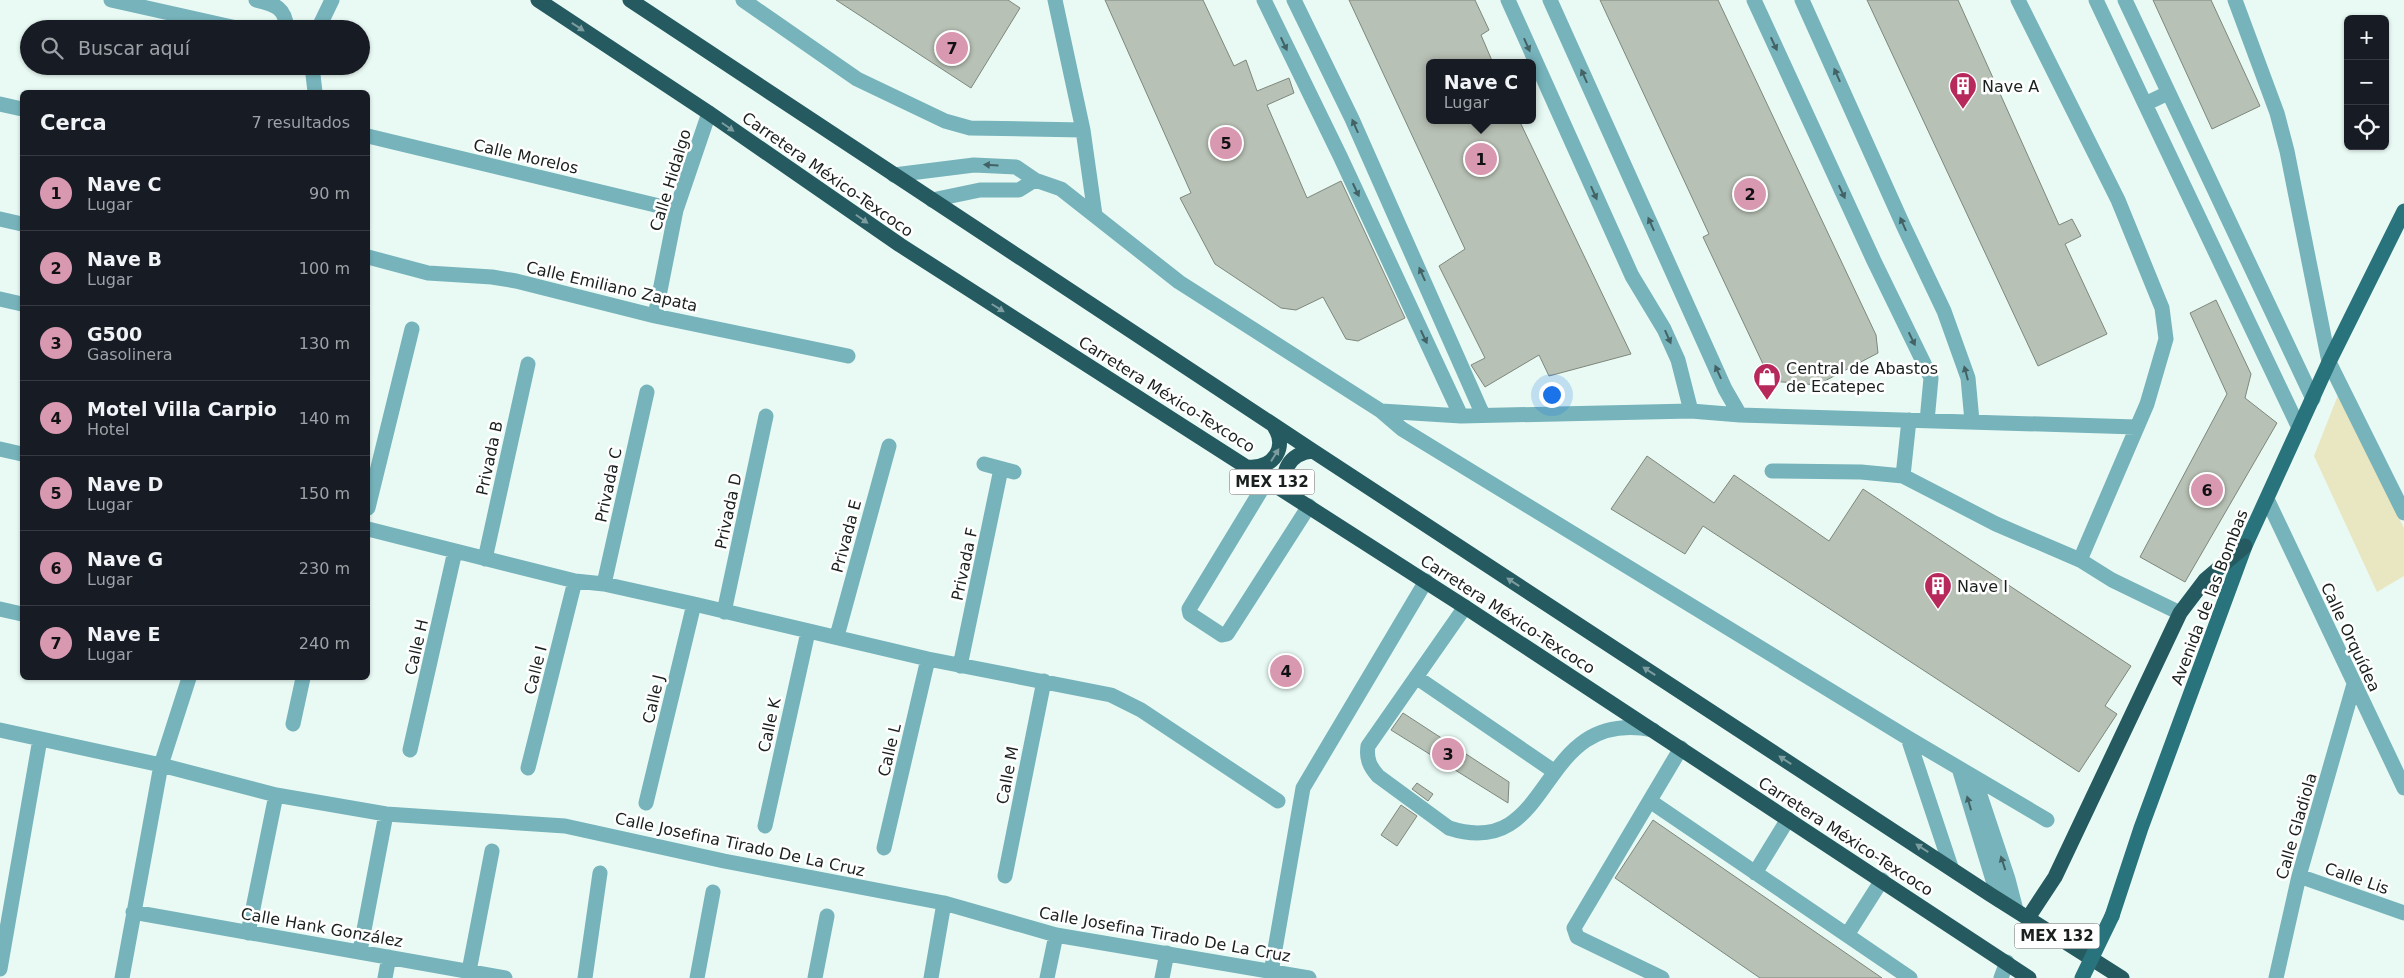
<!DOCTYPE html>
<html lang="es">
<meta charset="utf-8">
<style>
body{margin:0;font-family:"DejaVu Sans",sans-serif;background:#242831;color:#f1f3f6}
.controls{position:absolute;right:15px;top:15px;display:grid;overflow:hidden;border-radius:8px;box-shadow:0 1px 4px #0004}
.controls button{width:45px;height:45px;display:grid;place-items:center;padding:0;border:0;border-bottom:1px solid #363941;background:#171b24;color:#f1f3f6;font:25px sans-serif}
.you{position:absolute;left:1551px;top:394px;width:18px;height:18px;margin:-12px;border:4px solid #fff;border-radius:50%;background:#1a73e8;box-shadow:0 0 0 8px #1a73e833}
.badge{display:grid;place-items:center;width:32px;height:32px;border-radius:50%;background:#d798b0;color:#111;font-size:16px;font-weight:700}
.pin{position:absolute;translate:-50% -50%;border:2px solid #fff;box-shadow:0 1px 5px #0006}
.popup{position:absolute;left:1426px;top:59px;width:110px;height:65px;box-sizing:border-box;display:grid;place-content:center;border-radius:8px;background:#171b24;filter:drop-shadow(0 1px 4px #0005);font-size:16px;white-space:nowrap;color:#9ea1a6}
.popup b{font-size:19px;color:#f1f3f6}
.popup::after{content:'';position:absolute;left:50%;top:100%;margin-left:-10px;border:10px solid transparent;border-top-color:#171b24}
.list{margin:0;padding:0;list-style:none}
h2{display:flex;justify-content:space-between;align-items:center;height:65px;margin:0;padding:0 20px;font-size:21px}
h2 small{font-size:16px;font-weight:400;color:#9ea1a6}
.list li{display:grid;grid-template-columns:32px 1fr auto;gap:15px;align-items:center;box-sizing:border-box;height:75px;padding:0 20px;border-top:1px solid #363941}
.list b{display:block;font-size:19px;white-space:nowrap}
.list p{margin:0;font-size:16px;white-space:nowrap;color:#9ea1a6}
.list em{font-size:16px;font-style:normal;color:#9ea1a6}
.icon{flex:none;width:28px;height:28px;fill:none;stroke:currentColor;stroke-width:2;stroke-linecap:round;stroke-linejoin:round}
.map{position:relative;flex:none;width:2404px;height:978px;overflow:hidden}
.search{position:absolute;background:#171b24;box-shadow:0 1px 4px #0004;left:20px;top:20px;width:350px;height:55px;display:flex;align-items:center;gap:12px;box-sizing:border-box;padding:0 18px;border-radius:28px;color:#9ea1a6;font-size:19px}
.panel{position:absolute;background:#171b24;box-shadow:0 1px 4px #0004;left:20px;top:90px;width:350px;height:590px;border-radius:8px}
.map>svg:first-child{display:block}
.green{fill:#e9e7c1}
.building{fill:#b8c1b5;stroke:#7e877c}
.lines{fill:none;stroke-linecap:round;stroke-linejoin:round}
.minor{stroke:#76b3bb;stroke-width:15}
.major{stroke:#29737c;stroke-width:15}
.highway{stroke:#245a60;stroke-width:15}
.major-bridge{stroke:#29737c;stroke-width:15}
.oneway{fill:#7c9ca0}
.oneway2{fill:#436265}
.labels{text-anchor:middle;stroke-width:5;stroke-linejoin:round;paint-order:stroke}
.shield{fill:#fff;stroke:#5f6362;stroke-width:1}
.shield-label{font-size:15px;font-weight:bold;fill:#1a201e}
.poi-label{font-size:16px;fill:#1a201e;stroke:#fff;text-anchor:start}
.street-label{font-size:16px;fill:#1a201e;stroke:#fff}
</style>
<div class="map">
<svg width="2404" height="978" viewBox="0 0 2404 978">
<rect width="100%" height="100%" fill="#e9faf4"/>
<path class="green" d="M2338,395l66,133v48l-27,16 -63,-136z"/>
<path class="building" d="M836,0h172l12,8 -49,80z
M1105,0h98l31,66 12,-6 11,31 32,-13 5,15 -27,12 40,93 34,-17 64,137 -47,23 -12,-2 -23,-42 -27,13 -15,-2 -66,-44 -35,-66 11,-5z
M1349,0h126l14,30 -8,5 12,28h-63v57h89l112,234 -82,22 -10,-21 -54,32 -14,-22 14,-7 -46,-92 26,-17z
M1600,0h118l158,335 2,18 -61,32 -46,-4 -68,-144 6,-3z
M1867,0h91l101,225 13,-6 9,17 -16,8 42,90 -69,32z
M2153,0h58l49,106 -48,23z
M2216,300l35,74 -6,24 32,25 -92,159 -45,-25 87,-163 -37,-81z
M1647,456l67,47 20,-28 95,66 34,-52 268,177 -26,40 12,8 -38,58 -376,-246 -18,28 -74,-45z
M1403,713l106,69 -1,21 -117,-73z
M1417,783l16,11 -5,7 -16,-12z
M1401,805l16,11 -20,30 -16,-11z
M1653,820l229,158h-122l-145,-100z"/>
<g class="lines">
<path class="minor" d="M111,0l130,29
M256,0c20,5 29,7 31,29
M743,0l114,79 88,42 25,7 113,2
M1055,0l28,130 12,85
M1264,0l76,156 121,260
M1294,0l58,119 131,296
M1508,0l124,276 32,53 14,31 13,51
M1550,0l175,389 15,26
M1754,0l120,261 57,117 -4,43
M1802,0l102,227 40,84 24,67 4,43
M2018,0l100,200 44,108 4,31 -19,65 -67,156 32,20 68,33
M2096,0l49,104 23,-11
M2125,0l188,399
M2235,0l42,113 10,38 42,211 75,151
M318,29l14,-29
M312,66l3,26
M0,104l22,5
M2145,104l154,324
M368,136l308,74
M894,175l80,-10 42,2 19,13 26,9 118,93 202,129 21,18 506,309 139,82
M932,200l48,-10h39l16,-10
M0,219l22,5
M368,257l60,16 64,4 24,4 139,35 193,40
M0,299l22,5
M655,316l21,-106 33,-97
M1381,411l80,5 230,-5 49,4 396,12
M0,449l22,5
M984,464l30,8
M1772,471l89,1 42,4 93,48 84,36
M1903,476l6,-56
M1268,479l-79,130 1,5 32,21 5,-1 82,-128
M2267,499l137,289
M368,508l44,-179
M368,529l207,52 29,3 90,20 234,55 183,36 30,15 137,91
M485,559l43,-195
M604,584l43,-192
M1465,607l-97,139c-2,13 2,21 10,30l71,52c108,35 85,-122 204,-98
M0,609l22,5
M724,612l42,-196
M837,636l52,-190
M960,666l41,-197
M1416,677l139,95
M293,724l10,-46
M0,730l161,35 115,30 110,19 179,12 159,35 220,42 112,32 253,43
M1908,738l43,129
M410,750l45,-199
M528,768l47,-187
M1959,768l40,132
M1974,777l34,102 8,31
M1650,801l260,177
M646,803l48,-199
M765,826l43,-194
M884,848l44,-189
M1755,873l33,-54
M1005,876l39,-195
M2299,876l105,37
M133,912l372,66
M248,933l28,-138
M1847,935l35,-55
M360,951l26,-137
M0,969l40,-230
M469,971l23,-120
M122,978l39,-213 28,-87
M385,978l4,-21
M585,978l15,-105
M697,978l16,-86
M815,978l12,-62
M931,978l13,-75
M1047,978l9,-43
M1162,978l5,-25
M1270,978l33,-190 123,-207
M1662,978l-85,-41 -3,-9 107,-180
M2001,978l6,-16
M2276,978l23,-102 55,-192"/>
<path class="major" d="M2112,916l29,-88 104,-282 84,-184 75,-151"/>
<path class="highway" d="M538,0l171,113 191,132 565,362 564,371
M630,0l683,451 678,444 131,83
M1248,467c26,2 40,-20 26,-41
M1291,494c-14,-20 -2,-41 22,-43
M2028,918l27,-41 125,-264 25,-33 40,-34"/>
<path class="major-bridge" d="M2082,978l30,-62"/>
</g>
<defs><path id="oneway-solid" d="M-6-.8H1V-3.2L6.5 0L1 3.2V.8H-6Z" transform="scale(1.25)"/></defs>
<g class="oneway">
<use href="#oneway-solid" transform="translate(578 27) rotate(33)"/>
<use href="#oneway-solid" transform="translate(728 127) rotate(35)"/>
<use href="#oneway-solid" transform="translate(862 219) rotate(35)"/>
<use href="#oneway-solid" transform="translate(998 308) rotate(32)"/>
<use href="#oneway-solid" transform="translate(1275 455) rotate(-58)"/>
<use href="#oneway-solid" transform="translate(1513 582) rotate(-147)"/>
<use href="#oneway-solid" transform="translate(1649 671) rotate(-147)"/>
<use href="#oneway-solid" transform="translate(1785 760) rotate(-147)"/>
<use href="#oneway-solid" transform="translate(1922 848) rotate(-147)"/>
</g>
<g class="oneway2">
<use href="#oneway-solid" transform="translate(1284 44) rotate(65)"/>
<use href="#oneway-solid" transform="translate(1774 44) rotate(65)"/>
<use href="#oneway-solid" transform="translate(1527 45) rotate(66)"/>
<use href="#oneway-solid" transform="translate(1837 75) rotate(-114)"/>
<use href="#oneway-solid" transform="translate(1584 76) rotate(-114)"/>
<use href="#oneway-solid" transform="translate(1355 126) rotate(-114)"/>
<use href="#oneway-solid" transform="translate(991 165) rotate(-177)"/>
<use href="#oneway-solid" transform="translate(1356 190) rotate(65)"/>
<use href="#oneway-solid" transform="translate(1842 192) rotate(65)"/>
<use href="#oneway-solid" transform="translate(1594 193) rotate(66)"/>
<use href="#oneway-solid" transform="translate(1651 224) rotate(-114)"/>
<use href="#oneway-solid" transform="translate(1903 224) rotate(-114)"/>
<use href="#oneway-solid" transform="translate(1422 274) rotate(-114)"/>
<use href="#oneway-solid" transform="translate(1424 337) rotate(65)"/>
<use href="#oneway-solid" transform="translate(1668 337) rotate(66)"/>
<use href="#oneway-solid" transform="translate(1912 339) rotate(64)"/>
<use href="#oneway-solid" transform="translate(1718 372) rotate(-114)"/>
<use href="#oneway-solid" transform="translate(1966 373) rotate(-105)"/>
<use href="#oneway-solid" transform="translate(1969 803) rotate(-106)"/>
<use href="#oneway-solid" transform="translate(2003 863) rotate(-108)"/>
</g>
<defs>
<symbol id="building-pin" viewBox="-11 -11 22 30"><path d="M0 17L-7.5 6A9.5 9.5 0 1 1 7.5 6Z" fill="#b7295b" stroke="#fff"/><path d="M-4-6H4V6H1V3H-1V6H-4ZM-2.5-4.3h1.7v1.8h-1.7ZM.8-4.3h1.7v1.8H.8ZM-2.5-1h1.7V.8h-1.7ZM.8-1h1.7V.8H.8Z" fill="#fff"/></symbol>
<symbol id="shop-pin" viewBox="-11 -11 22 30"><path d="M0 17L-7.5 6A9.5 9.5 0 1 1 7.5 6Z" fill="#b7295b" stroke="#fff"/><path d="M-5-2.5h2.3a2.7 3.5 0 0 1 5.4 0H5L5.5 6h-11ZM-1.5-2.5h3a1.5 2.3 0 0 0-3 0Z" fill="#fff"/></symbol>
</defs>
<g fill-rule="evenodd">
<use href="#building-pin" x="1947" y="70" width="32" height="43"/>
<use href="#shop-pin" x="1751" y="361" width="32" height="43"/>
<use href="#building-pin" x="1922" y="570" width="32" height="43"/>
</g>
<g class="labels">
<g class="shield">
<rect x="1229.5" y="469.5" width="85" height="25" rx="4"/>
<rect x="2014.5" y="923.5" width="85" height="25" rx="4"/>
</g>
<g class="shield-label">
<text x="1272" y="487">MEX 132</text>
<text x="2057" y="941">MEX 132</text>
</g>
<g class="poi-label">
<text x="1982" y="92">Nave A</text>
<text x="1786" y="374">Central de Abastos<tspan x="1786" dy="18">de Ecatepec</tspan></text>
<text x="1957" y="592">Nave I</text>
</g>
<g class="street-label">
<text transform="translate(526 156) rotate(13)" y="6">Calle Morelos</text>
<text transform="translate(828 174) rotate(35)" y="6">Carretera México-Texcoco</text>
<text transform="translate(670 180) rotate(-73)" y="6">Calle Hidalgo</text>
<text transform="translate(612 286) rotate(13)" y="6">Calle Emiliano Zapata</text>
<text transform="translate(1167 394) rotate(32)" y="6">Carretera México-Texcoco</text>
<text transform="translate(489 458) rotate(-78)" y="6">Privada B</text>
<text transform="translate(608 485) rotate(-78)" y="6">Privada C</text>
<text transform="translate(728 511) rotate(-78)" y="6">Privada D</text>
<text transform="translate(846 536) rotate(-75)" y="6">Privada E</text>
<text transform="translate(964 564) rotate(-78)" y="6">Privada F</text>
<text transform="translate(2209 597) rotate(-69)" y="6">Avenida de las Bombas</text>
<text transform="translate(1508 614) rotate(33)" y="6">Carretera México-Texcoco</text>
<text transform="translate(2351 637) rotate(65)" y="6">Calle Orquídea</text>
<text transform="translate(416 647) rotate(-77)" y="6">Calle H</text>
<text transform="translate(535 670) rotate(-76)" y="6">Calle I</text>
<text transform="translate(653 699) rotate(-77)" y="6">Calle J</text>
<text transform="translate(769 725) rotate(-78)" y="6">Calle K</text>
<text transform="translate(889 750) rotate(-77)" y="6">Calle L</text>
<text transform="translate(1007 775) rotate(-79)" y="6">Calle M</text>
<text transform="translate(2296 826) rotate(-74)" y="6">Calle Gladiola</text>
<text transform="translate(1846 836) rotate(33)" y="6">Carretera México-Texcoco</text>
<text transform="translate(740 844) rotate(12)" y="6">Calle Josefina Tirado De La Cruz</text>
<text transform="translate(2357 878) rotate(19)" y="6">Calle Lis</text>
<text transform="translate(322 927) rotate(10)" y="6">Calle Hank González</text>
<text transform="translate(1165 934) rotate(10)" y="6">Calle Josefina Tirado De La Cruz</text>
</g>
</g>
</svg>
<div class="controls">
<button>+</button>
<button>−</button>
<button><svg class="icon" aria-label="locate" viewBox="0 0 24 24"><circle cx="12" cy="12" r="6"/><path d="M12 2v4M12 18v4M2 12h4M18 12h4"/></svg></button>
</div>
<div class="you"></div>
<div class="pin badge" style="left:1481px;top:159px">1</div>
<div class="popup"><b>Nave C</b>Lugar</div>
<div class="pin badge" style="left:1750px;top:194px">2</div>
<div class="pin badge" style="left:1448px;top:754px">3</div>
<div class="pin badge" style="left:1286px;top:671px">4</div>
<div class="pin badge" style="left:1226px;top:143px">5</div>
<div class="pin badge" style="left:2207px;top:490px">6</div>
<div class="pin badge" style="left:952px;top:48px">7</div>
<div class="search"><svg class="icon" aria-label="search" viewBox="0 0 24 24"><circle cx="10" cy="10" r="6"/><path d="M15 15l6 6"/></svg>Buscar aquí</div>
<section class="panel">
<h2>Cerca<small>7 resultados</small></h2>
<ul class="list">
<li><span class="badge">1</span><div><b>Nave C</b><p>Lugar</p></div><em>90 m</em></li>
<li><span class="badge">2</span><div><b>Nave B</b><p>Lugar</p></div><em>100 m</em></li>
<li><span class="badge">3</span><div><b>G500</b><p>Gasolinera</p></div><em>130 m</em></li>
<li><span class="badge">4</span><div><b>Motel Villa Carpio</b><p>Hotel</p></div><em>140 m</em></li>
<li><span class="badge">5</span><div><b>Nave D</b><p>Lugar</p></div><em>150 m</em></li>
<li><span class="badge">6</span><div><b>Nave G</b><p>Lugar</p></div><em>230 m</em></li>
<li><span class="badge">7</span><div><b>Nave E</b><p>Lugar</p></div><em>240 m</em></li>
</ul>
</section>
</div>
